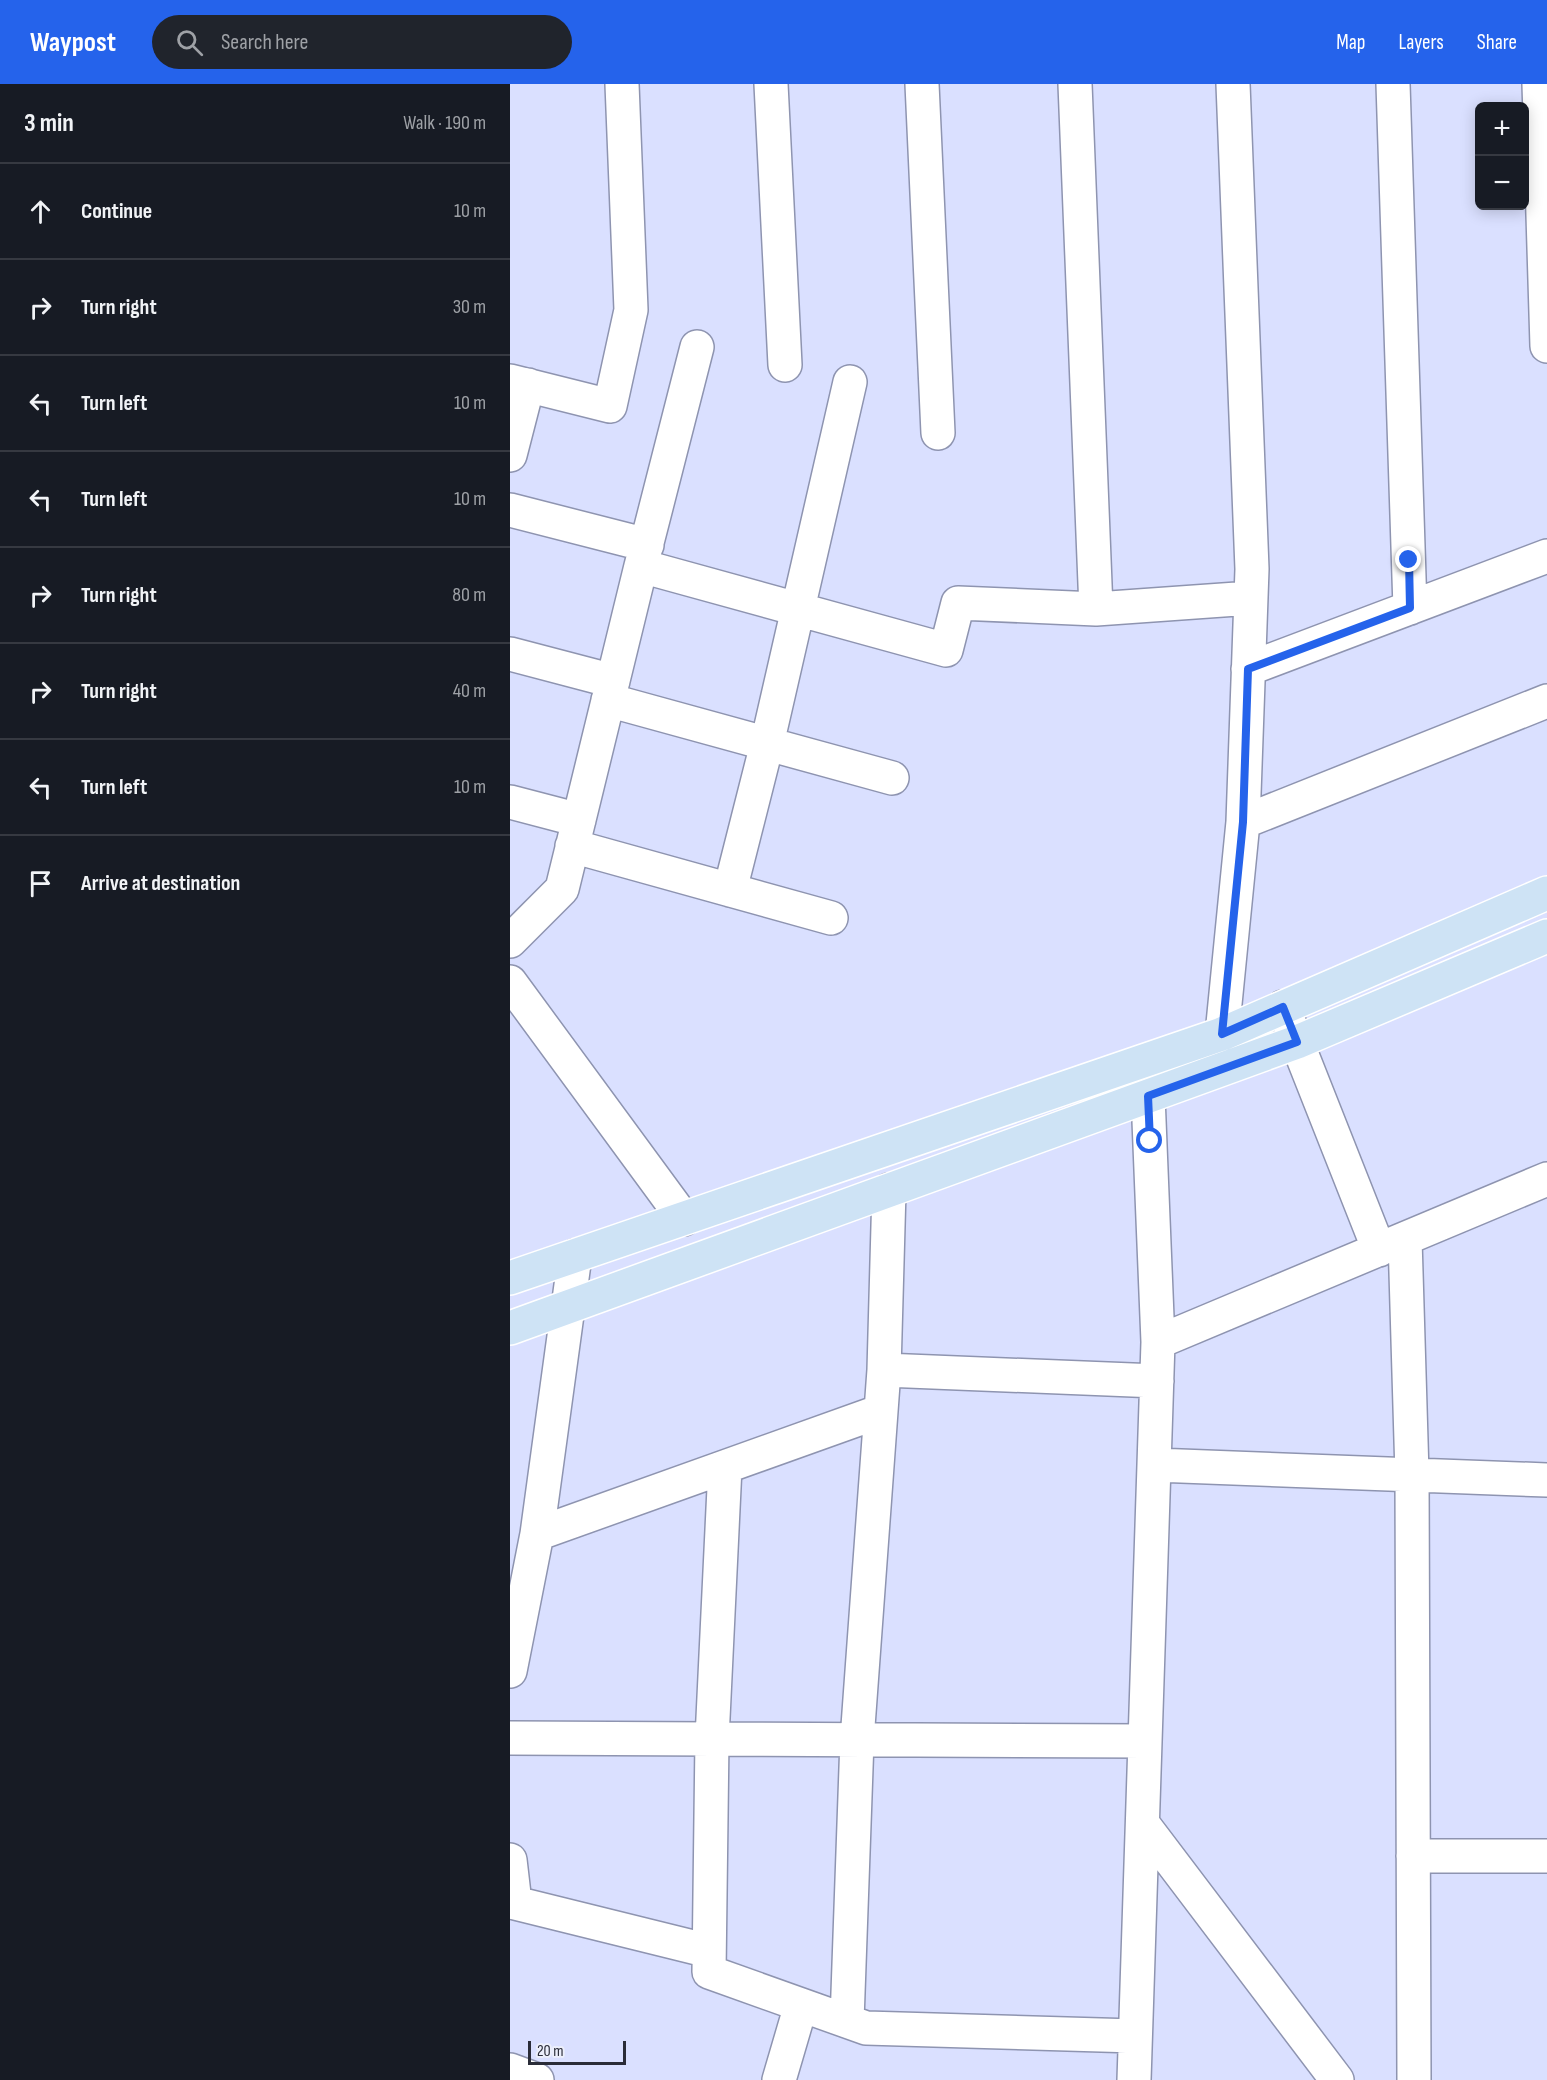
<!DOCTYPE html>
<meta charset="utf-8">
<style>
body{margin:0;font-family:"Sofia Sans Condensed",sans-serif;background:#20242c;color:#f1f3f6}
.controls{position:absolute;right:18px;top:18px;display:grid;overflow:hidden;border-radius:9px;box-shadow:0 3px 15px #0003}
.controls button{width:54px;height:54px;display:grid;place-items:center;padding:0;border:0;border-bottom:2px solid #363941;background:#171b24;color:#f1f3f6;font:30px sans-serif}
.scale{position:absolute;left:18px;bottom:15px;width:98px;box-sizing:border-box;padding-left:6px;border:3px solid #2a2c38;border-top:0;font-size:16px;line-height:21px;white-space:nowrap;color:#2a2c38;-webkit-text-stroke:4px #eceffb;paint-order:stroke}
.stop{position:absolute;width:18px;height:18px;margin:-14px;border:4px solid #2563eb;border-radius:50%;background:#fff}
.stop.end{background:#2563eb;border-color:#fff;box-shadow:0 2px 6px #0008}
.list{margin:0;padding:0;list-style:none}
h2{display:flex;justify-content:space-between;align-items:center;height:78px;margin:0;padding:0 24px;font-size:26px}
h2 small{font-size:20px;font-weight:400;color:#9ea1a6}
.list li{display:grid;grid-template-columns:39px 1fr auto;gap:18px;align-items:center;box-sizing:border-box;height:96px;padding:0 24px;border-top:2px solid #363941}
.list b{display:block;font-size:22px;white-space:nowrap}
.list em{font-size:20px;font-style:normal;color:#9ea1a6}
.icon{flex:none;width:33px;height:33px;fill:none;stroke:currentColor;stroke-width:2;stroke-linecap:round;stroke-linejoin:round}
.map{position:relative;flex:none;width:1037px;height:1996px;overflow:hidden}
header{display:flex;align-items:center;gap:36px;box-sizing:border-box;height:84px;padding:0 30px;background:#2563eb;color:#fff}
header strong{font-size:28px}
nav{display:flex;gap:33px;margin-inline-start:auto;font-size:21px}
.search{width:420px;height:54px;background:#20242c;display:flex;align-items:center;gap:15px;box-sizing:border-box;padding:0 21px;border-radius:33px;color:#9ea1a6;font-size:22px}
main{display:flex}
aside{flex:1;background:#171b24}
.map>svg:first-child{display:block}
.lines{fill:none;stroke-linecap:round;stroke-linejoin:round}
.minor-casing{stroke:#8e94b0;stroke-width:36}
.primary-casing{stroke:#fff;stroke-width:36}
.minor{stroke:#fff;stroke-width:33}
.primary{stroke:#cee3f5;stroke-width:33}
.route{stroke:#2563eb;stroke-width:8}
</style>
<header>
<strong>Waypost</strong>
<div class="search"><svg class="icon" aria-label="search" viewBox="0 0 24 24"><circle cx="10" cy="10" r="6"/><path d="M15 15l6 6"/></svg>Search here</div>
<nav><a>Map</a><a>Layers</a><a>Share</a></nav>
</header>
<main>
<aside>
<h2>3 min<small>Walk · 190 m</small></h2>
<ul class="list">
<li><svg class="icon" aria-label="ahead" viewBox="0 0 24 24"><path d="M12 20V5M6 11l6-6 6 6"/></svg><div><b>Continue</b></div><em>10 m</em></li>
<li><svg class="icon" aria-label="right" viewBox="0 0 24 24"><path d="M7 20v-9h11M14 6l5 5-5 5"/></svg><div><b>Turn right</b></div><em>30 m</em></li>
<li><svg class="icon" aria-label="left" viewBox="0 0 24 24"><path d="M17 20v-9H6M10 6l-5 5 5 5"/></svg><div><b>Turn left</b></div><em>10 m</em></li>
<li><svg class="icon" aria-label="left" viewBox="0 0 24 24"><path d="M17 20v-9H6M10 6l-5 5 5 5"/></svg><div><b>Turn left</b></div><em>10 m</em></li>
<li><svg class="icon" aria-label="right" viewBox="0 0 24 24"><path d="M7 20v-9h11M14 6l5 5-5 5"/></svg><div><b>Turn right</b></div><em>80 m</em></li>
<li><svg class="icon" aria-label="right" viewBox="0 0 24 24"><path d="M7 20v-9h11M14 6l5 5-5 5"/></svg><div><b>Turn right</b></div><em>40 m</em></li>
<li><svg class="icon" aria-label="left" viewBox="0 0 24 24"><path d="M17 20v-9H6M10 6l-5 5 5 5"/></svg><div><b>Turn left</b></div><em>10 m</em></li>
<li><svg class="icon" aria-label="arrive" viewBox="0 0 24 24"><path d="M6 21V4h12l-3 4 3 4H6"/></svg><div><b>Arrive at destination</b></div></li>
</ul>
</aside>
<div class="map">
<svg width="1037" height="1996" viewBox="0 0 1037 1996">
<rect width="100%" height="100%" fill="#dae0ff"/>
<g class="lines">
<defs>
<path id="minor" d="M261,0l14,281
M412,0l16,349
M565,0l21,525
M883,0l17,524
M1029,0l8,262
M187,263l-56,219 305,84 12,-47 138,6 155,-11
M0,297l100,25 21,-96 -9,-226
M0,371l18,-70
M0,426l137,35
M0,570l103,27
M738,585l299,-113
M98,616l284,78
M0,718l69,18
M733,738l304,-121
M62,762l259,72
M220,806l37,-146 83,-362
M0,857l52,-52 79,-323
M0,898l174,237
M773,923l96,243
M712,950l21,-212 9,-253 -19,-485
M895,1155l7,235 2,606
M648,1258l389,-163
M374,1286l273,11
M645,1381l392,15
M215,1383l-13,272 -3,233 157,56 269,8
M27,1450l344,-123
M0,1587l27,-137 38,-278
M0,1654l635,3
M633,1740l194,256
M903,1772h134
M0,1776l5,43 194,48
M337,1937l10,-281 27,-370 5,-180
M0,1986l27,10
M269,1996l22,-75
M624,1996l24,-738 -10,-246"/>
<path id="primary" d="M0,1194l712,-244 325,-141
M0,1244l787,-286 250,-106"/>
</defs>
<use href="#minor" class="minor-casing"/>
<use href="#primary" class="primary-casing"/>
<use href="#minor" class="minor"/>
<use href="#primary" class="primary"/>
</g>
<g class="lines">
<path class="route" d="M640,1057l-2,-45 149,-54 -14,-35 -61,27 21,-212 5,-153 162,-61 -1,-48"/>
</g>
</svg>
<div class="controls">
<button>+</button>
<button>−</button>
</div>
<div class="scale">20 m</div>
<div class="stop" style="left:640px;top:1057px"></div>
<div class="stop end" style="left:899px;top:476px"></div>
</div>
</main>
